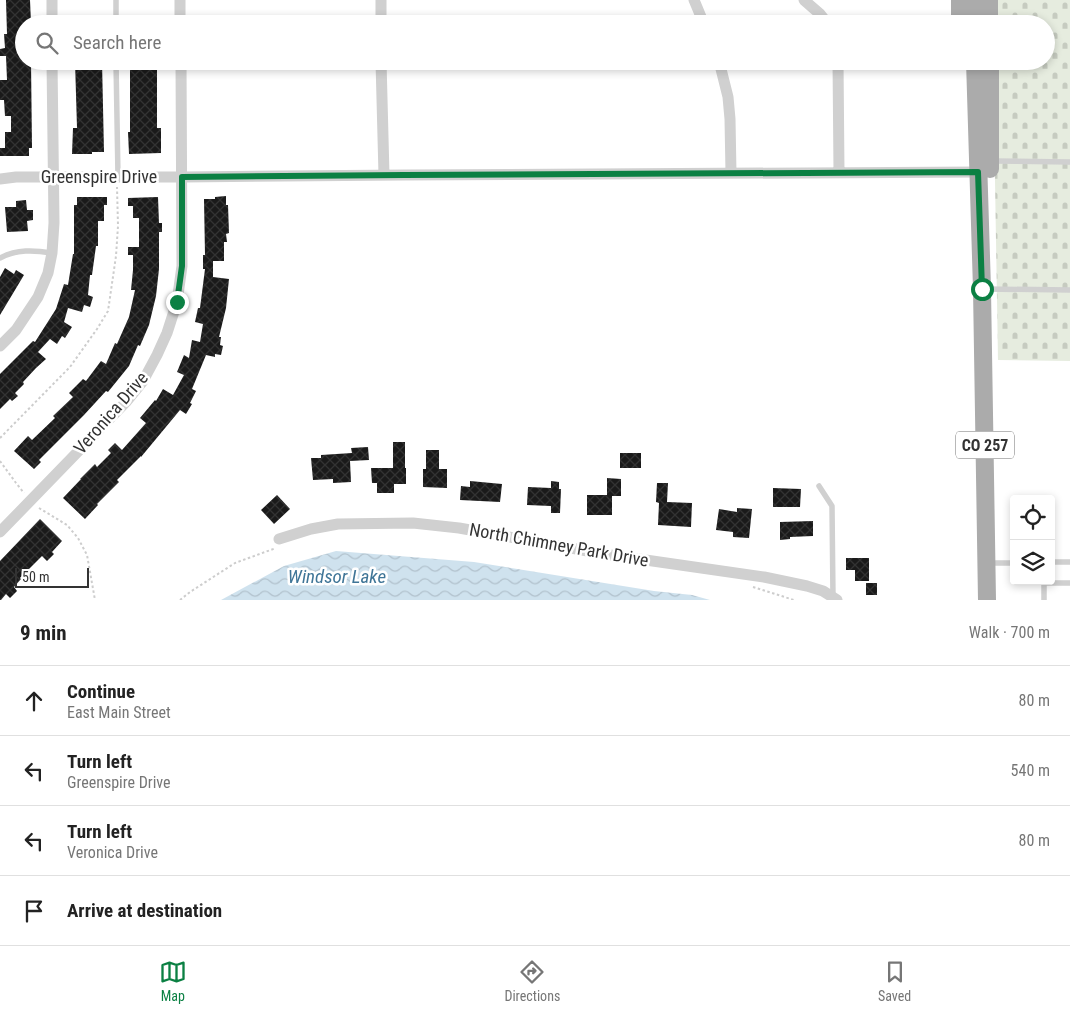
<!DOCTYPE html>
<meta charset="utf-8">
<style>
body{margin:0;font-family:"Roboto Condensed",sans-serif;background:#f6f6f6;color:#222}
.controls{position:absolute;right:15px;bottom:15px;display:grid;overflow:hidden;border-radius:5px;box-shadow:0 2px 8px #0003}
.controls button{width:45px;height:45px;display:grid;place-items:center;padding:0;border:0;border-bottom:1px solid #e0e0e0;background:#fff;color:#222;font:25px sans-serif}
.scale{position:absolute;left:15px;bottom:12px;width:74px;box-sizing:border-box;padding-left:5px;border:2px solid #333;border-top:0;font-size:14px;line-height:18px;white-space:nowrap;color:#333;-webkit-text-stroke:4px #fff;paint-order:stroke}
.stop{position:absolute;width:15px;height:15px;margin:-11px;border:4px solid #0b8043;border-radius:50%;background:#fff}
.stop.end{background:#0b8043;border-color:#fff;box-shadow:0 1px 5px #0008}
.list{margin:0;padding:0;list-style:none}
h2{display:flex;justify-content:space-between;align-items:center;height:65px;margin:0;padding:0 20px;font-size:21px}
h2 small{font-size:16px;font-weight:400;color:#767676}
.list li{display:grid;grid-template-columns:32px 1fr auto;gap:15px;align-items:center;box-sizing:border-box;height:70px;padding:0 20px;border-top:1px solid #e0e0e0}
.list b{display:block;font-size:19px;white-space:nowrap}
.list p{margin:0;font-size:16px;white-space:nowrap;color:#767676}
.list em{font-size:16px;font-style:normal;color:#767676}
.icon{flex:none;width:28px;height:28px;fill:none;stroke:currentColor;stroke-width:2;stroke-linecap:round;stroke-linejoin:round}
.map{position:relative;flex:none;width:1070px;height:600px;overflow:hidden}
.search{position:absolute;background:#fff;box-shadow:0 2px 8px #0003;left:15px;right:15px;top:15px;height:55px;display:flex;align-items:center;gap:12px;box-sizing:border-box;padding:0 18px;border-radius:28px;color:#767676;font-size:19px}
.sheet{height:345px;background:#fff}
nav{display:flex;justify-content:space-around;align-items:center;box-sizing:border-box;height:70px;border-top:1px solid #e0e0e0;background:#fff;font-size:14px;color:#767676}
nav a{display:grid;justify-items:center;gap:2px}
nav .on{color:#0b8043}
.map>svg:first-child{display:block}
.cemetery{fill:url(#cemetery-stones)}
.water{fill:url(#water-waves)}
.building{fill:url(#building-cross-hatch)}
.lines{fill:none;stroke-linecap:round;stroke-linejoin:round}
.path{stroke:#cdcdcd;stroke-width:2;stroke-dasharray:2.5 2.5;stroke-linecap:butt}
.lane{stroke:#d0d0d0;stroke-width:5.5}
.street{stroke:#d0d0d0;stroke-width:11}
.primary{stroke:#ababab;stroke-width:18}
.route{stroke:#0b8043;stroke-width:6}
.labels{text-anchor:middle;stroke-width:5;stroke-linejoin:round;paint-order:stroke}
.shield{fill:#fff;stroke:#707070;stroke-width:1}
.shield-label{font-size:16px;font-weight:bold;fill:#333}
.street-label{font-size:18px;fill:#333;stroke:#fff}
.water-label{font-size:19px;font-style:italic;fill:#3f7597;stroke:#fff}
</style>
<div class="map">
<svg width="1070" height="600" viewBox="0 0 1070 600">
<defs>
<pattern id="cemetery-stones" width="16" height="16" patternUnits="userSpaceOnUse" patternTransform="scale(1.25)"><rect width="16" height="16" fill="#e6ecdf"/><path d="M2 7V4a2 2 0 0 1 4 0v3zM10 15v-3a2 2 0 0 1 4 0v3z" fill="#c6cbc0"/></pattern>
<pattern id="water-waves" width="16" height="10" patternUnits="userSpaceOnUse" patternTransform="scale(1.25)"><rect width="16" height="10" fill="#cfe2ee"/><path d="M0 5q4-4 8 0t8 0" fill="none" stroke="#b2c2cd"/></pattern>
<pattern id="building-cross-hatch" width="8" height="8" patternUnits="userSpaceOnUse" patternTransform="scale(1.25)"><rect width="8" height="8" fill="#1a1a1a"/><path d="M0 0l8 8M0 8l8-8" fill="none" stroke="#333"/></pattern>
</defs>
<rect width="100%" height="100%" fill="#fff"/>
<path class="cemetery" d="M992,0h78v361l-72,-1 -5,-299h53v-37h-53z"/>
<path class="water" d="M336,551l138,11 180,29 38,4 18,5h-489l63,-34z"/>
<path class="building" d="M6,0h24l1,23 -7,1v37h7l1,87h-3v8h-29v-8h5v-16h6v-16h-6l-1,-16h-4v-20h7l-1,-24h-6v-7l5,-1 -1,-14h3z
M75,61h27l2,91h-12v2h-20l1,-26h4z
M130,61h27v67h4v25l-32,1 -1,-22h2z
M226,196v9h2l1,28 -3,1 1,8h-3v19h-11v16l16,2 -3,29 -7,29h2l-1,8 3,1 -2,9 -6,-1v3l-9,-2 -14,34 4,2 -6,12 2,1 -6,10 -6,-4 -39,47v-1l-24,24 2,2 -22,22 1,1 -13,14 -22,-21 18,-19h-1l15,-15 2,3 14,-14 -3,-3 7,-7 7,7 24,-27 -6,-5 15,-18 1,1 7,-12 10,6 11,-20 -7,-3 7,-17 5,3 3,-18 8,2 3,-18 -8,-2 3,-14h2l5,-39h-2v-14h2l-1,-56h11v-2z
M77,197h30v8h-3v16h-6v25h-2l-4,29h-2l-2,20 5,2 -3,10 -6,-2 -2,7 -14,-4 -4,14 8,5 -7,11 -3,-2 -5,8 -7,-5 -12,13 8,7 -10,9 -13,14 1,2 -9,9 3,3 -6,5 -2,-2 -10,10v-35l33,-33 2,1 21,-33 8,-25 4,1 5,-31h1v-49h3z
M158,197l1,26h3v9h-3v37l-3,27 -7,29 -9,21 -2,-1 -9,21 -21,26 -2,-1 -22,24 -45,45 2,2 -7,7 -20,-18 14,-15 4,4 23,-22 -2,-2 20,-19 -4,-4 14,-14 3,2 15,-20 5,3 9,-21 2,1 12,-27 6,-27h-4l2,-20v-15h-5v-8h11v-29h-6v-12h-5v-8z
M26,200l1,10h6v10l-6,1 1,10 -21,1 -2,-25h11v-6z
M5,268l9,6 2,-4 8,5 -24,40v-38z
M393,442h12v26h1v16h-12v9h-17v-10h-5l-1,-15h22z
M368,447l1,13 -19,1 1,21 -18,1v-4l-20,1 -2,-22h10v-3l31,-2 -1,-5z
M426,450h13v19h8v19l-24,-1v-18h3z
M620,453h21v15h-21z
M607,478l14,1v17h-9v19h-25v-20h20z
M470,481l32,3 -2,18 -40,-2 1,-14 9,1z
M551,481l8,1v7h2l-1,24h-9v-7l-24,-1 1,-18 23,1z
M657,483h11l-1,19 25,1 -1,24 -33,-2 1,-22 -3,-1z
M773,488l28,1 -1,18h-27z
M277,495l13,14 -16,15 -13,-14z
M737,508l15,1 -3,29 -16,-1v-5l-17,-2 3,-21 18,3z
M40,519l22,22 -10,11 2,2 -7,7 -5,-5 -22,22 1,1 -7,8 3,4 -7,7 -4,-4 -5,6h-1v-39z
M813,521v15l-23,1v2l-10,1v-18z
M846,558h23v23h-14v-11h-9z
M866,583h11v12h-11z"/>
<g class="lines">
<path class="path" d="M0,438l70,-71 27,-38 11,-18 8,-55 2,-30 -1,-39
M0,461l16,22 8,10
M39,508l28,17 11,13 9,17 8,45
M753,587l41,13
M180,600l10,-8 45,-29 41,-15"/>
<path class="lane" d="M116,0v24
M116,61l2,116
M993,161l77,1
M0,258c17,-9 34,-8 52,-5
M985,289l85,1
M819,486l13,20 1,91
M1051,562h19
M988,563h26
M1044,583h26
M1044,600v-19"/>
<path class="street" d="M52,0v24
M180,0v24
M381,0v24
M694,0l10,24
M804,0l16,14 8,10
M381,61l3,114
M719,61l9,36 2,22 1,54
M838,61l1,111
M0,179l16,-2h166l222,-2 575,-3
M0,346l16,-16 22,-33 10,-24 4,-20 2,-30 -2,-162
M0,532l126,-130 17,-21 14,-26 10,-22 10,-31 5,-36 -1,-205
M279,539l32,-10 27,-5 75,-1 46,5 145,26 160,23 43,9 16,5 14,9"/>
<path class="primary" d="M960,0v15l2,9
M974,0l1,24
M989,0v24
M975,61l7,228 5,311
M990,61v108"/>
</g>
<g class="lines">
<path class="route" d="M177,302l5,-36v-89l222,-2 574,-3 4,117"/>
</g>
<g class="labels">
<rect class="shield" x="956" y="431.5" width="58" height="27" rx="4"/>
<g class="shield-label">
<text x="985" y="451">CO 257</text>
</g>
<g class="street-label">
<text x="99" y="183">Greenspire Drive</text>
<text transform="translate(111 413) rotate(-49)" y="6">Veronica Drive</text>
<text transform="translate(559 545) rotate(10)" y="6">North Chimney Park Drive</text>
</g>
<g class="water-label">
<text x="337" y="583">Windsor Lake</text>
</g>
</g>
</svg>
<div class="controls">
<button><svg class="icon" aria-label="locate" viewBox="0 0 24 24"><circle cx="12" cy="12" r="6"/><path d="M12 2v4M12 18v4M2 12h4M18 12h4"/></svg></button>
<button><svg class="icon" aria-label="layers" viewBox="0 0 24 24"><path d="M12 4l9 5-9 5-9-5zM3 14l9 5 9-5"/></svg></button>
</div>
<div class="scale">50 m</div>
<div class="stop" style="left:982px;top:289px"></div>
<div class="stop end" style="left:177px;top:302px"></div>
<div class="search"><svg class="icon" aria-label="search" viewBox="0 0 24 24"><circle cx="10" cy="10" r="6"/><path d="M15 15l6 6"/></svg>Search here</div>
</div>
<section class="sheet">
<h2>9 min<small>Walk · 700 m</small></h2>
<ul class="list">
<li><svg class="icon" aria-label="ahead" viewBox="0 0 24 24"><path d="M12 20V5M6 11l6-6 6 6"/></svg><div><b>Continue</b><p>East Main Street</p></div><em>80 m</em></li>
<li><svg class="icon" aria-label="left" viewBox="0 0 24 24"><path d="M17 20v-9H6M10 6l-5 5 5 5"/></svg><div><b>Turn left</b><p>Greenspire Drive</p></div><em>540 m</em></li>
<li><svg class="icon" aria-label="left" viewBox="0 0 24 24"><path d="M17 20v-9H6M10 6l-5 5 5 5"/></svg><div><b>Turn left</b><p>Veronica Drive</p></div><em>80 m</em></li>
<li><svg class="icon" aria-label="arrive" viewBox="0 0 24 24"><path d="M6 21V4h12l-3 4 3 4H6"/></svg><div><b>Arrive at destination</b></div></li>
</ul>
</section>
<nav>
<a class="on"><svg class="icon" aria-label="map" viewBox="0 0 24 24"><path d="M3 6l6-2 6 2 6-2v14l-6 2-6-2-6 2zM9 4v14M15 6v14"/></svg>Map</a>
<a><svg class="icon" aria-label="directions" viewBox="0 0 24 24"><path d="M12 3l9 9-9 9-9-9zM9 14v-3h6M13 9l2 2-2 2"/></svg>Directions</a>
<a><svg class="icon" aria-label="saved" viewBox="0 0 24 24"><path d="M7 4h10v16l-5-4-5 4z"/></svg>Saved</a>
</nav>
